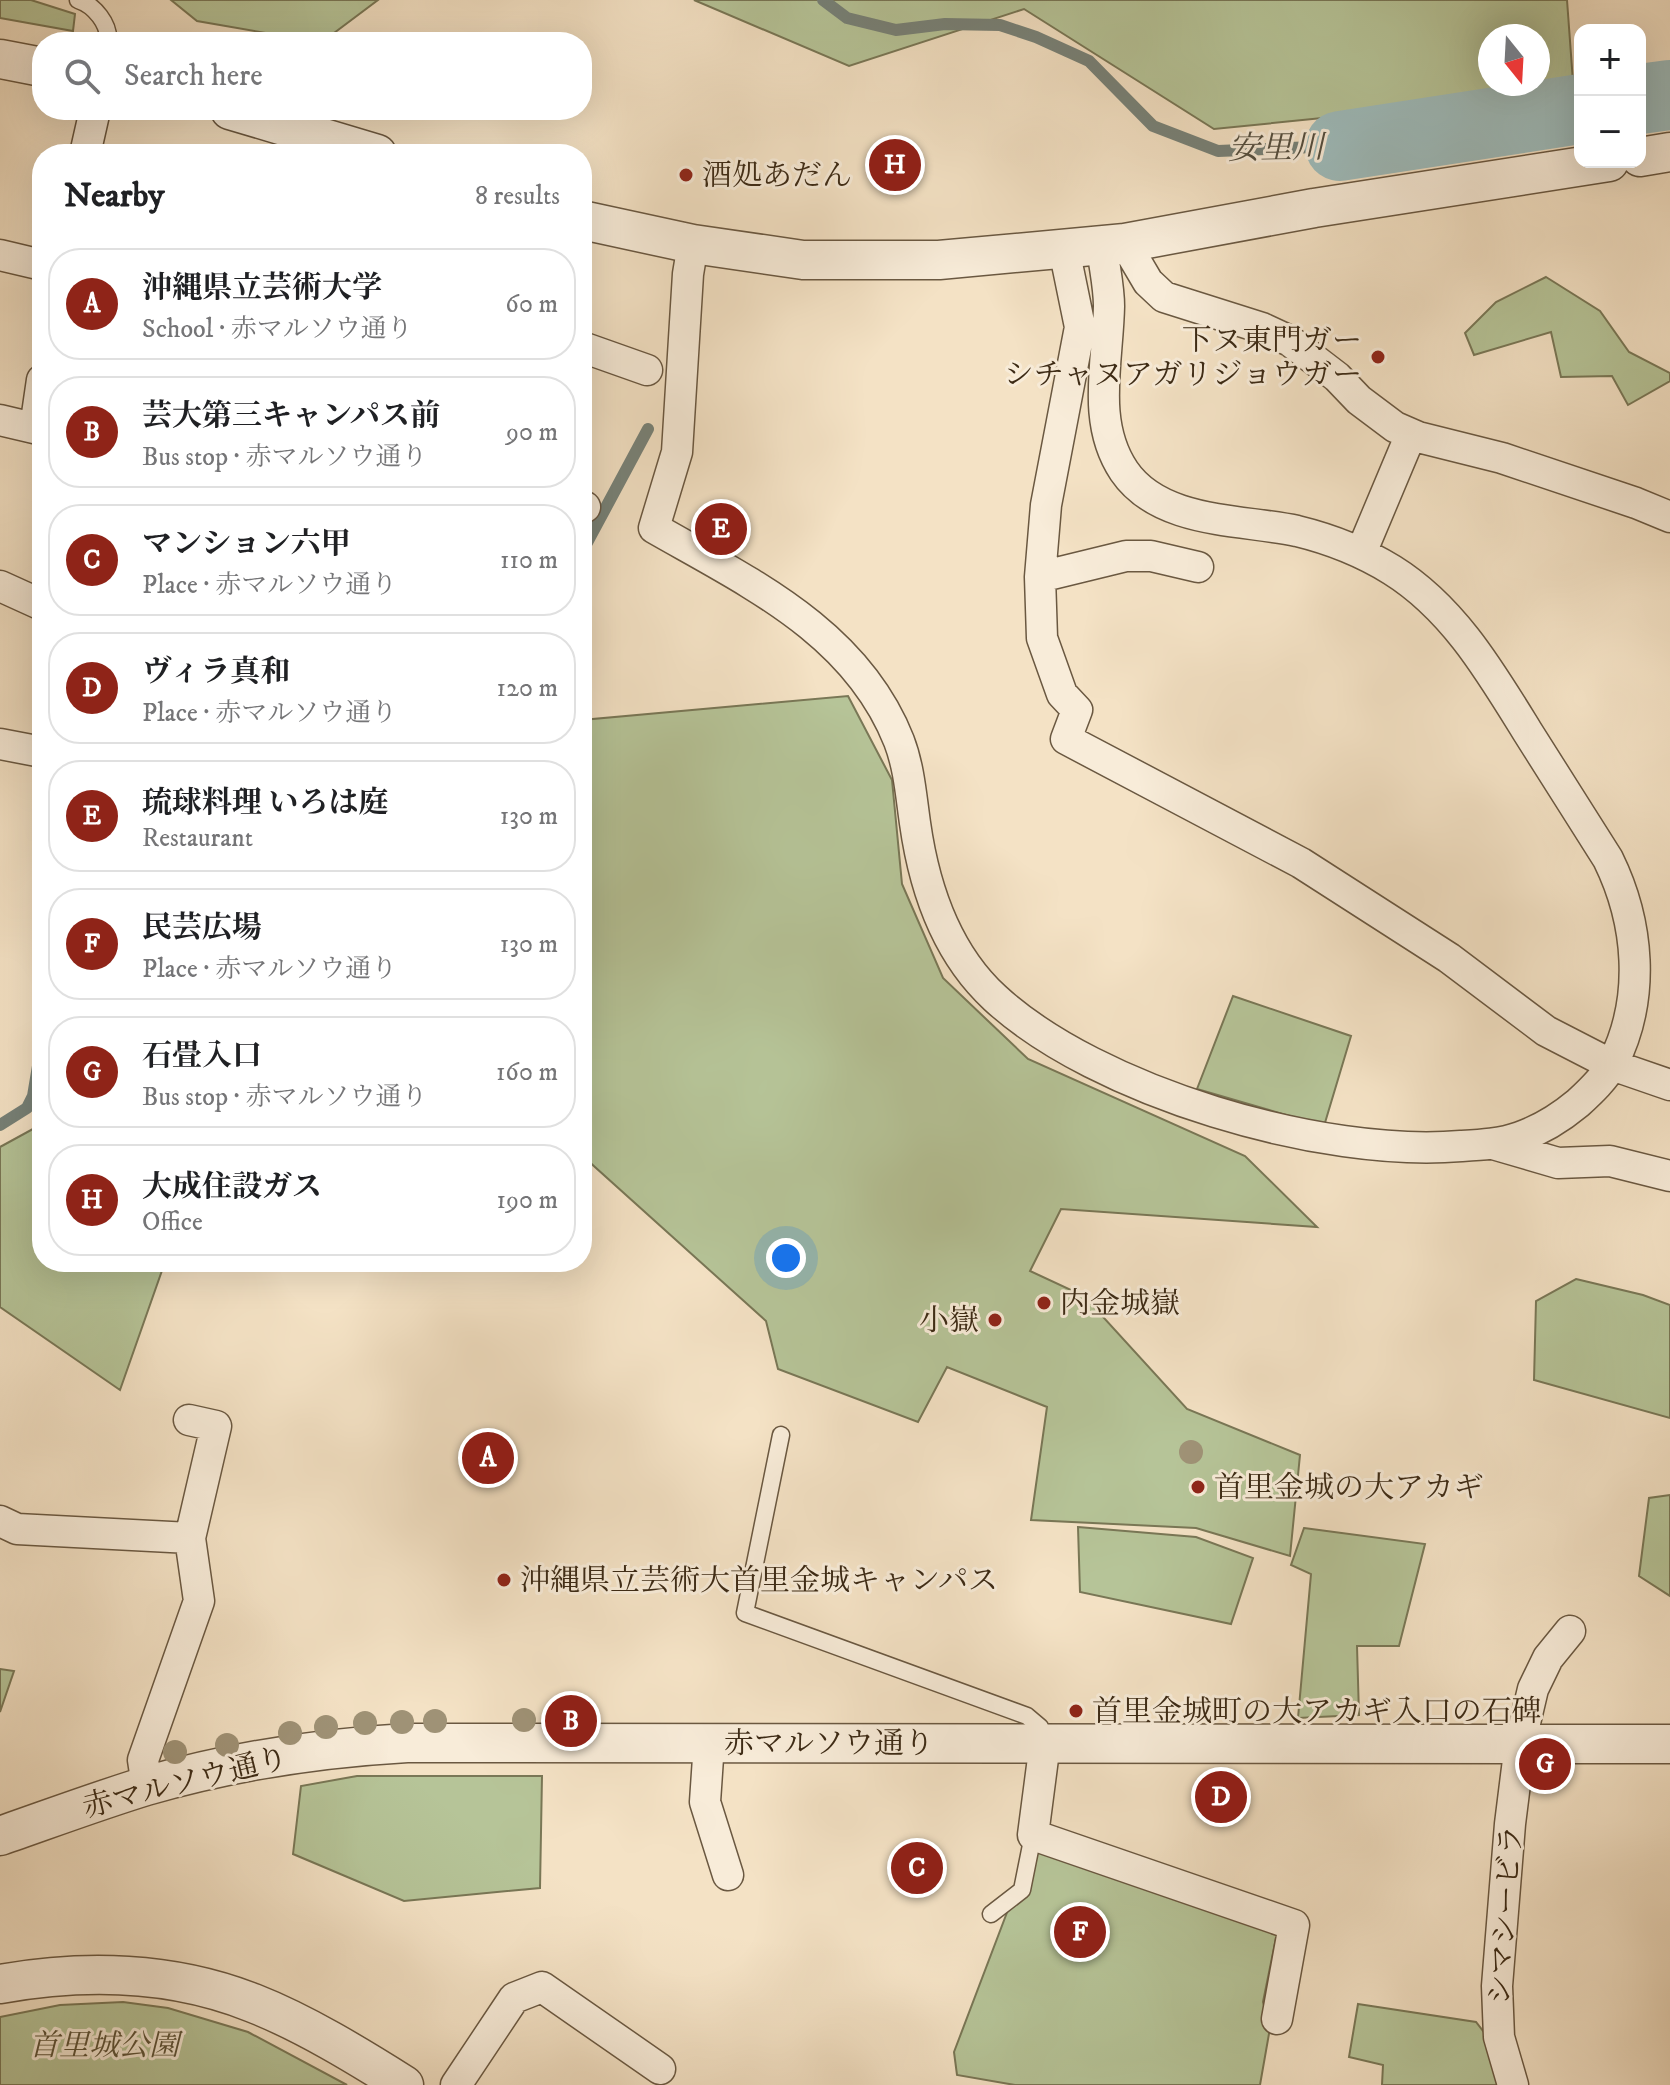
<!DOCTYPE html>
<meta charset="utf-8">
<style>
body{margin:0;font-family:"IM FELL DW Pica","Noto Serif JP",serif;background:#f2f2f2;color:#202124}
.controls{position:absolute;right:24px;top:24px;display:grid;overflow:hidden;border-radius:16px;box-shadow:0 8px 32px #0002}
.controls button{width:72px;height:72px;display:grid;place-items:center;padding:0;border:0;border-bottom:2px solid #e0e0e0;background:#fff;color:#202124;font:40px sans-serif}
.compass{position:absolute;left:1478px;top:24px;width:72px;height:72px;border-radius:50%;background:#fff;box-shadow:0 8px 32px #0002;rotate:162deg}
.you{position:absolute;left:786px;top:1258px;width:28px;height:28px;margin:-20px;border:6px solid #fff;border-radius:50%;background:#1a73e8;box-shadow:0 0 0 12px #1a73e833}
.badge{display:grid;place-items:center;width:52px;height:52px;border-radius:50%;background:#8f2418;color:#fff;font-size:26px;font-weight:700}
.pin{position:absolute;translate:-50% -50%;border:4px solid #fff;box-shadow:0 2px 8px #0006}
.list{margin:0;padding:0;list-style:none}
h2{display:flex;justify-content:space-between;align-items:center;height:104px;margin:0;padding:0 32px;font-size:34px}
h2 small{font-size:26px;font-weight:400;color:#757577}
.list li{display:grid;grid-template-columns:52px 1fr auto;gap:24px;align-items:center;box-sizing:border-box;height:112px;margin:0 16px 16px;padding:0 16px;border:2px solid #e0e0e0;border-radius:32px}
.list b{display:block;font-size:30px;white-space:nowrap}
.list p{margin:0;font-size:26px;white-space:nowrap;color:#757577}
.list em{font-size:26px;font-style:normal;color:#757577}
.icon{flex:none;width:44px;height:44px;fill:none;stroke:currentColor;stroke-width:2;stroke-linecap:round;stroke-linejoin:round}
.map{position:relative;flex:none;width:1670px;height:2085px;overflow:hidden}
.search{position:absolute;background:#fff;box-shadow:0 8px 32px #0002;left:32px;top:32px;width:560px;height:88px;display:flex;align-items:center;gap:20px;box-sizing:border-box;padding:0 28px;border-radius:32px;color:#757577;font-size:30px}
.panel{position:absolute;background:#fff;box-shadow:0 8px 32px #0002;left:32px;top:144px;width:560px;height:1128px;border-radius:32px}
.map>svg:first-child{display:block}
.green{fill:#b6c498;stroke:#797756;stroke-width:2;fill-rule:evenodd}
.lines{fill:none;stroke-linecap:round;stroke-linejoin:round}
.stream{stroke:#778279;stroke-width:12}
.river{stroke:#9ebcbc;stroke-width:70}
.service-casing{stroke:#6a5841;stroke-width:19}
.minor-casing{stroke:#6a5841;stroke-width:33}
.tertiary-casing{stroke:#6a5841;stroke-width:41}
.service{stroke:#f8ecd9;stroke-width:16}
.minor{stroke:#f8ecd9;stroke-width:30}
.tertiary{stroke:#f8ecd9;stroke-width:38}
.tree{fill:#9f9276}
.poi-dot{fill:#8f2418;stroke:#f8ecd9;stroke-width:3}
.labels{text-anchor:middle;stroke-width:6;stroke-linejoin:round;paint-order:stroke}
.poi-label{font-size:30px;fill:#3c2a15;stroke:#f8ecd9;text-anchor:start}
.street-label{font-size:30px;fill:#3c2a15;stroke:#f8ecd9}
.park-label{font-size:30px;font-style:italic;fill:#5a5036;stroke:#f8ecd9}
.water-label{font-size:32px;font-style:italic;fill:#544e3f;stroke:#f8ecd9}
</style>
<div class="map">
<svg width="1670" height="2085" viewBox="0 0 1670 2085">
<rect width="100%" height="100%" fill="#f4e2c5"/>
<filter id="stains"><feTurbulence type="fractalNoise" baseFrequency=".0025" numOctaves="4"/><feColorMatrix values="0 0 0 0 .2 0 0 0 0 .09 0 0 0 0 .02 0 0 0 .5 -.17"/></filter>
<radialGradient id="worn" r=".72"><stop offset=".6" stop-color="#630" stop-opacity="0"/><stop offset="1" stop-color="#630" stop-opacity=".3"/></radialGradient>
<path class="green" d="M0,0h31l44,14 -2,17 -73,-13z
M171,0h207l-56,42h-4l-121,-21z
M694,0h873l6,82 -151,26 -208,21 -190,-120 -175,57zM1490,36h48v48h-48z
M1546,277l54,34 29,41 41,21v8l-42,24 -16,-29 -51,1 -10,-45 -77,23 -9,-22 31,-31z
M848,696l44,84 10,104 41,94 85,81 217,97 72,71 -256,-18 -31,62 54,25 103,113 113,46 -10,101 -94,-28 -165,-8 16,-113 -100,-40 -29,55 -140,-53 -12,-48 -180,-162 -4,-1v-438z
M1233,996l118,40 -27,90 -127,-37z
M42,1124v138h123l-45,128 -120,-83v-160z
M1576,1279l67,16 27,10v113l-136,-38 2,-79z
M1670,1495v101l-31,-20 10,-78z
M1078,1527l118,10 57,21 -22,66 -151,-32z
M1304,1528l121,16 -26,102h-42l2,69 -61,3 13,-144 -20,-9z
M0,1669l14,2 -14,41z
M357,1776h185l-2,112 -136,13 -111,-47 8,-68z
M1033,1844l245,84 -15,74 7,26 -10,57h-245l-58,-10 -3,-23z
M123,2002l45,6 80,24 99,53h-347v-68l60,-12z
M1358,2004l118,18 18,23 7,40h-119l1,-20 -34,-8z"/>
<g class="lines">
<path class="stream" d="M823,0l24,18 49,12 49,-6 55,1 36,12 53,24 64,65 65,25 122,-5
M582,552l66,-123
M0,1125l27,-17 6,-12 9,-54"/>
<path class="river" d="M1640,99l30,-4
M1340,146l240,-37"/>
<defs>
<path id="service" d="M78,0c16,5 32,24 30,42
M781,1435l-36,178 282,103 13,11 5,15
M991,1914l31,-24 11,-55"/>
<path id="minor" d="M85,154l10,-44
M1125,243l23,39 16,15 98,31 28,13 47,36 22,23 36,27 23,10 84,21 134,45 34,14
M693,244l-5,30 -11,178 -23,76c96,55 202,104 245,213 10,26 12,54 16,82 9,64 30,129 80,175 102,94 328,160 466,148 19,-1 40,-2 59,-9 23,-8 40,-19 58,-34 12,-11 27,-25 35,-40 33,-65 26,-141 -5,-204 -27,-43 -54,-85 -81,-128 -37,-60 -74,-123 -135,-161 -29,-18 -62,-31 -95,-39 -56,-12 -137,-7 -173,-60 -33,-49 -16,-109 -15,-165 0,-20 -5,-40 -7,-60
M1064,249l16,78 -34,178 -6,72 2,61 20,56 15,16 -11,29 235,124 148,95 97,73 66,34 58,20
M0,255l42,10
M582,347l65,23
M0,420l42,10
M35,428l7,-48
M582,506l3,1
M1361,553l50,-119
M1040,577l86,-21h25l47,11
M0,586l42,19
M0,744l42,8
M1493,1144l65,19 52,-2 60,15
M189,1420l27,6 -26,112
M0,1521l17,8 173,9 9,63 -56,159 4,26
M709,1743l-4,59 23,73
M1045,1743l-12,92 261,90 -17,94
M456,2085l58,-87 28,-11 118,82
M1513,2085l-14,-48 -2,-51 13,-162 10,-80 13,-55 15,-31 22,-27"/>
<path id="tertiary" d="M0,59l42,8
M230,110l147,44
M1640,157l30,-5
M582,220l111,24 110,16h136l186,-17 189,-35 295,-46
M0,1836c49,-17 97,-35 146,-50 86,-25 173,-38 261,-43l1263,1
M0,1984c84,-15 173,-13 253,19 51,20 105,53 151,82"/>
</defs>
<use href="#service" class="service-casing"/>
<use href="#minor" class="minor-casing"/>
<use href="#tertiary" class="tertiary-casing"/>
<use href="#service" class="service"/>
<use href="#minor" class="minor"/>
<use href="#tertiary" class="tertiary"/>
</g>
<g class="tree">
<circle cx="1191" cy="1452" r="12"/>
<circle cx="524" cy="1720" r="12"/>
<circle cx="435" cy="1721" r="12"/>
<circle cx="563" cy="1721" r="12"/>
<circle cx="402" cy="1722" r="12"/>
<circle cx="365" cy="1723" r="12"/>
<circle cx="326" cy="1727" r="12"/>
<circle cx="290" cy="1733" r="12"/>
<circle cx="227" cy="1745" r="12"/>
<circle cx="175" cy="1752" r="12"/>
</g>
<g class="poi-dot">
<circle cx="686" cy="175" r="8"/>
<circle cx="1378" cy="357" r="8"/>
<circle cx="1044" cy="1303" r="8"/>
<circle cx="995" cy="1320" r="8"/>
<circle cx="1198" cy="1487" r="8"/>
<circle cx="504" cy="1580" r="8"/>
<circle cx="1076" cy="1711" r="8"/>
</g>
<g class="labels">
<g class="poi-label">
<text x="702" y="185">酒処あだん</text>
<text x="1362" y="350" text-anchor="end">下ヌ東門ガー<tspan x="1362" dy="34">シチャヌアガリジョウガー</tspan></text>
<text x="1060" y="1313">内金城嶽</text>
<text x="979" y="1330" text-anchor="end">小嶽</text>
<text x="1214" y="1497">首里金城の大アカギ</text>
<text x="520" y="1590">沖縄県立芸術大首里金城キャンパス</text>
<text x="1092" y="1721">首里金城町の大アカギ入口の石碑</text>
</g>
<g class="street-label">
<text x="829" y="1753">赤マルソウ通り</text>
<text transform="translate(185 1782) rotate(-14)" y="10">赤マルソウ通り</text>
<text transform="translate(1505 1915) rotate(-86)" y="10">シマシービラ</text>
</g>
<g class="park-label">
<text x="104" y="2055">首里城公園</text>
</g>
<g class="water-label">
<text transform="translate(1276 147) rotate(-1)" y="11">安里川</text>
</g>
</g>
<rect width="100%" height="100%" filter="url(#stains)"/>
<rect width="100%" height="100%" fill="url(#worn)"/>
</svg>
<div class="controls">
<button>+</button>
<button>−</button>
</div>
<svg class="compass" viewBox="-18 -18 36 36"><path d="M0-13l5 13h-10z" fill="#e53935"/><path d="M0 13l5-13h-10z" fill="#757577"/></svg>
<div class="you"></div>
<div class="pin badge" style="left:488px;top:1458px">A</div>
<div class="pin badge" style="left:571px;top:1721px">B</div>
<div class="pin badge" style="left:917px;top:1868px">C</div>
<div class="pin badge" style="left:1221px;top:1797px">D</div>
<div class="pin badge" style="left:721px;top:529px">E</div>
<div class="pin badge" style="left:1080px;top:1932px">F</div>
<div class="pin badge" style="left:1545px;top:1764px">G</div>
<div class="pin badge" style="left:895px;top:165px">H</div>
<div class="search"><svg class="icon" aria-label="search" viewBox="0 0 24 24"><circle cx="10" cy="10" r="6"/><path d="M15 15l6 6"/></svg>Search here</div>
<section class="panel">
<h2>Nearby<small>8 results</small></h2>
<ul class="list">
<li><span class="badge">A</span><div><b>沖縄県立芸術大学</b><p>School · 赤マルソウ通り</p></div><em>60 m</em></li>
<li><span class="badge">B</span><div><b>芸大第三キャンパス前</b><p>Bus stop · 赤マルソウ通り</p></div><em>90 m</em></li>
<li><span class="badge">C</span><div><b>マンション六甲</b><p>Place · 赤マルソウ通り</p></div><em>110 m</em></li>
<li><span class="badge">D</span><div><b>ヴィラ真和</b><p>Place · 赤マルソウ通り</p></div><em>120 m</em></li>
<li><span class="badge">E</span><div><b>琉球料理 いろは庭</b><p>Restaurant</p></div><em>130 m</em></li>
<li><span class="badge">F</span><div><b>民芸広場</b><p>Place · 赤マルソウ通り</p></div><em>130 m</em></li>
<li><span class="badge">G</span><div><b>石畳入口</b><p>Bus stop · 赤マルソウ通り</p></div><em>160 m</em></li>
<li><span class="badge">H</span><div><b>大成住設ガス</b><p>Office</p></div><em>190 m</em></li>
</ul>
</section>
</div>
